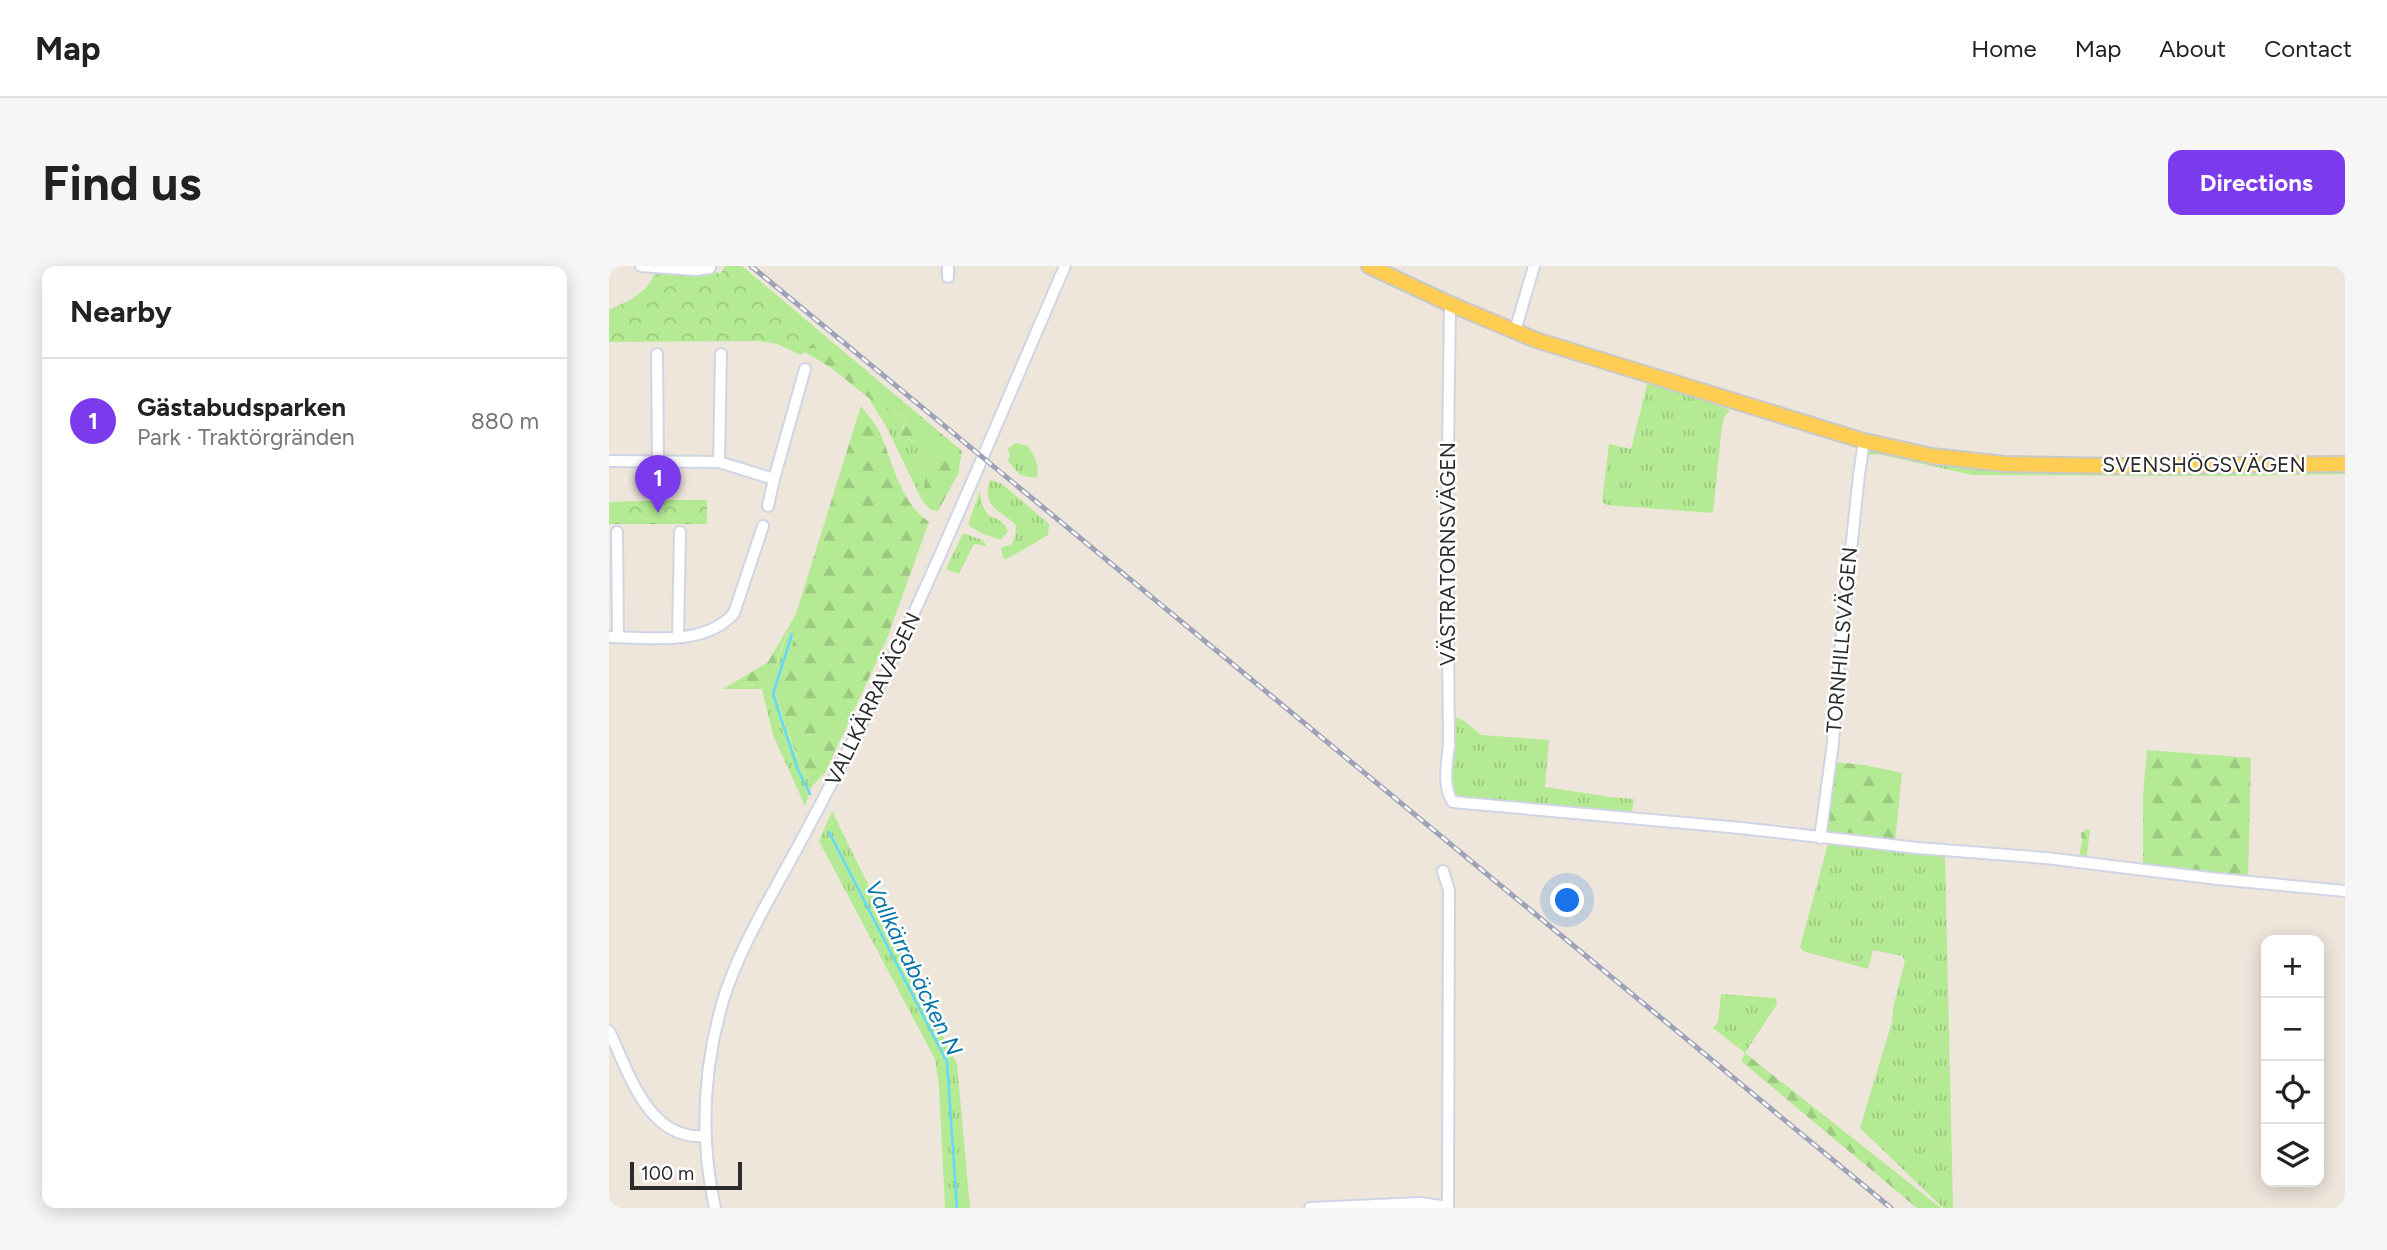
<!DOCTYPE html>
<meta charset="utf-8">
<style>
body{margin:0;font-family:Figtree,sans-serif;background:#f6f6f6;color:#222}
.controls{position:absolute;right:21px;bottom:21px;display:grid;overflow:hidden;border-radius:14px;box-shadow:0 4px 18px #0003}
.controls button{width:63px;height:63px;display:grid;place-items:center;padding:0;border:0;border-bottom:2px solid #e0e0e0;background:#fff;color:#222;font:35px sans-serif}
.scale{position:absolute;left:21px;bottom:18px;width:112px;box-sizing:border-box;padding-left:7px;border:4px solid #2b2b2b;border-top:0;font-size:19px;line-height:24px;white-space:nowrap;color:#2b2b2b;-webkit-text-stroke:5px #fff;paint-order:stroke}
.you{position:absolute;left:959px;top:635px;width:24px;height:24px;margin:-18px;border:5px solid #fff;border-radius:50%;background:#1a73e8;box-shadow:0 0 0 10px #1a73e833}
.badge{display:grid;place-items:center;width:46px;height:46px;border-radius:50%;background:#7c3aed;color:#fff;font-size:23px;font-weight:700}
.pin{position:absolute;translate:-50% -58px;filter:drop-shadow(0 2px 4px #0008)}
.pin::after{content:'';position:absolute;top:37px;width:24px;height:21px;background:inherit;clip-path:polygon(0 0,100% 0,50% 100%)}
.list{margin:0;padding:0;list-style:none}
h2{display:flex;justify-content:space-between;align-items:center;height:91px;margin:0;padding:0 28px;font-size:30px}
h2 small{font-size:23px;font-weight:400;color:#767676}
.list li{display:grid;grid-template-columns:46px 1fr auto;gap:21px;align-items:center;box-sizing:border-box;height:126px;padding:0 28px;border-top:2px solid #e0e0e0}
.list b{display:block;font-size:26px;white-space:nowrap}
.list p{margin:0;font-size:23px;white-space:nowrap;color:#767676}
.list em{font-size:23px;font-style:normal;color:#767676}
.icon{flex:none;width:38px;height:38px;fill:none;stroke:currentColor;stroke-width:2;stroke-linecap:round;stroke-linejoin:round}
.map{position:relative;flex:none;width:1736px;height:942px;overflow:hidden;border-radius:14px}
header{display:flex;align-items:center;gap:42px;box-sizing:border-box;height:98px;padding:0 35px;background:#fff;border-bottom:2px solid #e0e0e0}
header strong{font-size:33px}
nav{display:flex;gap:38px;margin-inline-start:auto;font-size:24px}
.intro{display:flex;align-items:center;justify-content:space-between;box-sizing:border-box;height:168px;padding:0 42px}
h1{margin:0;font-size:49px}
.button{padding:18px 32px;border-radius:14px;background:#7c3aed;color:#fff;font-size:24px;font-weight:700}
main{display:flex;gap:42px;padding:0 42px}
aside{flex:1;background:#fff;border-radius:14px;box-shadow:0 4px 18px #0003}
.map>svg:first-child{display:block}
.grass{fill:url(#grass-tufts)}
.forest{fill:url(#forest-firs)}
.park{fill:url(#park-crowns)}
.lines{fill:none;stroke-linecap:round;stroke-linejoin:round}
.stream{stroke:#64d9fa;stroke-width:2.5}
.minor-casing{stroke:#d0d5e5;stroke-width:14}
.major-casing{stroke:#c8c8c8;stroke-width:18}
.minor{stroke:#fff;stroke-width:10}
.major{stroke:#fecd51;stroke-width:14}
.rail-casing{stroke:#9da2b7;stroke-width:5}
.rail{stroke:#fff;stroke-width:2.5;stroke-dasharray:8;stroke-linecap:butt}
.labels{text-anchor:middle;stroke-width:5;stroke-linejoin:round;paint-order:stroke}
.street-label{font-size:21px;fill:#2b2b2b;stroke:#fff}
.water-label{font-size:23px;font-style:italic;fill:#0177a9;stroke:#fff}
</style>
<header>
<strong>Map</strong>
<nav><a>Home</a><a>Map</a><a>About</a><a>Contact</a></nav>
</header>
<div class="intro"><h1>Find us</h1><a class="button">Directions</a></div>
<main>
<aside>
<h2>Nearby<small></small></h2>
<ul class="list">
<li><span class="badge">1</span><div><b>Gästabudsparken</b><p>Park · Traktörgränden</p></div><em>880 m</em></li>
</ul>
</aside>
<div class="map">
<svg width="1736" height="942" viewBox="0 0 1736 942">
<defs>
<pattern id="grass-tufts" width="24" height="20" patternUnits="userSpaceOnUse" patternTransform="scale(1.75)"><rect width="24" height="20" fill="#b4ea93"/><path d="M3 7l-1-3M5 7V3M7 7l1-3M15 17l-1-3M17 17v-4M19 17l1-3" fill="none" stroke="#9bc97f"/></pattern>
<pattern id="forest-firs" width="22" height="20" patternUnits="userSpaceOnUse" patternTransform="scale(1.75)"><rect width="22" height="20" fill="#b4ea93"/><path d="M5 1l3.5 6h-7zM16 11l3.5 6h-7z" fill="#9bc97f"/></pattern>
<pattern id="park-crowns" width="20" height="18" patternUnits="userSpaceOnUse" patternTransform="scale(1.75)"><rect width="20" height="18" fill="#b4ea93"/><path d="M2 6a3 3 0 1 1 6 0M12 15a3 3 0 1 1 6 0" fill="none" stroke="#9bc97f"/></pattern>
</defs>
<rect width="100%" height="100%" fill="#eee5db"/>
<path class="grass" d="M1039,115l82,29 -5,6 -3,9 -9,88 -106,-8 -5,-3 7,-58 22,5z
M259,131l16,13 14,4 8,6 -4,8 7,12 19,3 9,7 -2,7 -11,-2 -3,11 4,10 -2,26 -36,-74z
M407,177l12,3c7,11 12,19 9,32l-17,-3 -12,-14 2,-7 -3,-5z
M1263,183l277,21 2,3 194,-3v4l-111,2 -261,-1 -95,-21 -13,1z
M381,214l12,4 47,40 -1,11 -41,24 -4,-1 -2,-10 11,-4 3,-7 1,-12c-15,-15 -35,-17 -26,-45z
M371,225c4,37 19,19 28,40l-7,9 -20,-7 -13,-8z
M354,267l19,7 5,6 -13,-2 -15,30 -13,-5z
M188,363c-3,21 -19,39 -21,61 -1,14 27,85 36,96l-7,20 -32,-71 -11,-46h-40l18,-10v6l30,-2 18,-51z
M843,450l12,5 17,14 68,5 -4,47 66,10 23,2 -3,17 -174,-17 -5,-7z
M223,545l125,253 13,144h-25l-6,-123 -4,-26 -116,-218z
M1219,578l117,10 8,354h-10l-83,-80 32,-106 1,-14 12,-47 -3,-5 -29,-6 -5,19 -65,-18 -3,-4z
M1112,728l55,4 1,6 -32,49 -32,-25 5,-6z"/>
<path class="forest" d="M115,0h18l220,185 -4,23 -20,37 -7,-1 -8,-8 2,-26 -4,-10 3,-11 11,2 1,-7c-10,-9 -23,-7 -35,-15l5,-15 -7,-6 -15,-4 -54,-43 -32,-19 -70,-58z
M252,140c7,9 15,18 19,27 14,32 20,69 49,89l-43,119 -61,132 -13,13c-8,-10 -37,-84 -36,-96 2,-22 18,-39 20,-61l-9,3 -17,51 -30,2v-6l28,-17 28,-48z
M1538,484l104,8 -3,122 -105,-12v-73z
M1224,496l32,3 37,8 -7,70 -69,-8z
M1478,563l3,2 -4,29 -13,-4h6l3,-14 -1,-9z
M1136,787l196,155h-24l-176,-147z"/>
<path class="park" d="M117,0h6l87,72 -18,17 -24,-11 -18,-3 -150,1v-32c21,-10 42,-18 47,-42h54l10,6z
M68,234h30v24h-98v-22z"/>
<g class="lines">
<path class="stream" d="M183,368l-19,60 25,76 12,24
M220,566l118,230 10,146"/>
<defs>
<path id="minor" d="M32,0l55,4 14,-2
M339,11v-11
M841,38l-3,223 2,218c-2,18 -7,42 4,57l288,26 177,20 128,10 172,21 127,12
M906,65l19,-65
M48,88l1,107
M0,195l110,1 55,17 31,-110
M110,196l2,-108
M159,240l6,-27
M8,266l1,105
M0,371c40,0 96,10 125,-24l29,-87
M69,371l2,-105
M1211,572l13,-95 4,-61 22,-207 5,-34
M834,605l6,19 -1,318
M0,765c20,41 39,110 96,105
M106,942c-15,-68 -12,-137 7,-204 15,-51 43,-97 68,-143 25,-45 48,-90 71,-136 74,-151 137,-305 204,-459
M701,942l110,-5 28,4"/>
<path id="major" d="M760,0l81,38 86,36 328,101 68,15 73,8 114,2 226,-2"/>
</defs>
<use href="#minor" class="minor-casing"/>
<use href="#major" class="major-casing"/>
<use href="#minor" class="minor"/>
<use href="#major" class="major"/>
<defs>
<path id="rail" d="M142,0l1140,942"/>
</defs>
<use href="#rail" class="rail-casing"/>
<use href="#rail" class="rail"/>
</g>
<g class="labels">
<g class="street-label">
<text x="1595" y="206">SVENSHÖGSVÄGEN</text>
<text transform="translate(839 288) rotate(-90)" y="7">VÄSTRATORNSVÄGEN</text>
<text transform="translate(1233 374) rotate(-85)" y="7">TORNHILLSVÄGEN</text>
<text transform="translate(264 433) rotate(-64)" y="7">VALLKÄRRAVÄGEN</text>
</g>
<g class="water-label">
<text transform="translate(305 702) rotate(64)" y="8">Vallkärrabäcken N</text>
</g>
</g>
</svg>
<div class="controls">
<button>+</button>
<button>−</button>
<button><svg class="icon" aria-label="locate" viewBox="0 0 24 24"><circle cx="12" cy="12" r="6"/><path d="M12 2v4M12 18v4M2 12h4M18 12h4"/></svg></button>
<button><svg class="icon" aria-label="layers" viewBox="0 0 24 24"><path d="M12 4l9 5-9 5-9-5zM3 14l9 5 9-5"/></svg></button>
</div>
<div class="scale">100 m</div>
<div class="you"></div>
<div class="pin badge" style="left:49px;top:247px">1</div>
</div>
</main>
